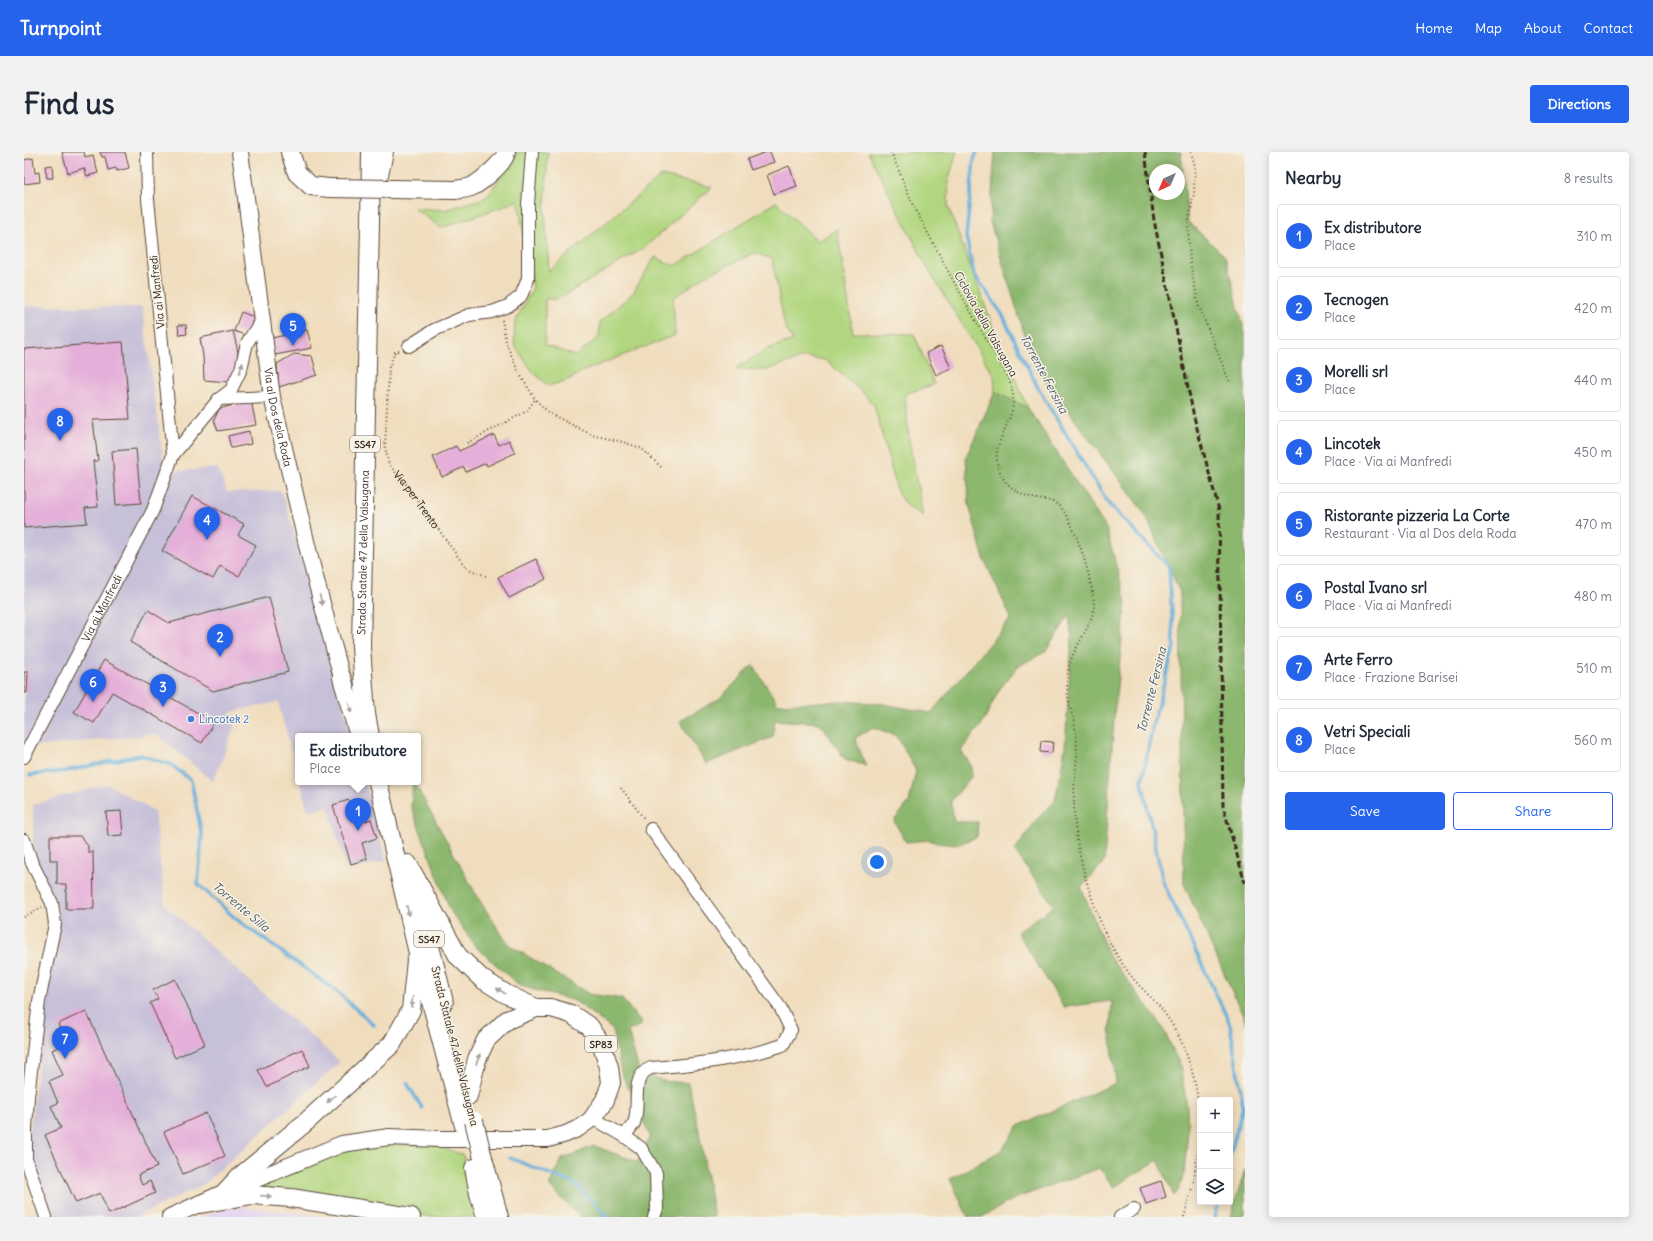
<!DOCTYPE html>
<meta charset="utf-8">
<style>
body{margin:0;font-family:Delius,sans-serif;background:#f2f2f3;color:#1f2937}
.controls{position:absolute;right:12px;bottom:12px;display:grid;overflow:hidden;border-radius:4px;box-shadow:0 2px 10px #0003}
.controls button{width:36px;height:36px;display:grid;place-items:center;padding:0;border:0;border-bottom:1px solid #e0e1e3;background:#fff;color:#1f2937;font:20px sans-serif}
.compass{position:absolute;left:1125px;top:12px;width:36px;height:36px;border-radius:50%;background:#fff;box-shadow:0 2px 10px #0003;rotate:224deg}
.you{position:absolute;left:853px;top:710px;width:14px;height:14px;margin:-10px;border:3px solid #fff;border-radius:50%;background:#1a73e8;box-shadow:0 0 0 6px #1a73e833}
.badge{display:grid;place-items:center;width:26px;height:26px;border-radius:50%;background:#2563eb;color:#fff;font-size:13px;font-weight:700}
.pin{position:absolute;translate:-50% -33px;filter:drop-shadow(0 1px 2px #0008)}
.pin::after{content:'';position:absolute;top:21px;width:14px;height:12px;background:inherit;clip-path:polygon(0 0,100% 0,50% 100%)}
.popup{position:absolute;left:271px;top:581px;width:126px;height:52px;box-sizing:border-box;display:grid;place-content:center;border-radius:4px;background:#fff;filter:drop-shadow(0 1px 3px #0005);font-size:13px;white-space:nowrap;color:#747a83}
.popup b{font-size:15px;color:#1f2937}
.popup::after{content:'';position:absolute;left:50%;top:100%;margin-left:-8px;border:8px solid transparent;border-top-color:#fff}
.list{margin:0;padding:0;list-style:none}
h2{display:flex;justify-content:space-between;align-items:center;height:52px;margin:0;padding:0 16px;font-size:17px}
h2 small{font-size:13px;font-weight:400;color:#747a83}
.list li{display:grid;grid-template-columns:26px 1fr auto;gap:12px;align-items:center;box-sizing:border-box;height:64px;margin:0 8px 8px;padding:0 8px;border:1px solid #e0e1e3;border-radius:4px}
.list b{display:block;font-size:15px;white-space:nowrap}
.list p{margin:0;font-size:13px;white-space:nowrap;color:#747a83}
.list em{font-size:13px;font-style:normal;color:#747a83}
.actions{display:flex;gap:8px;padding:12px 16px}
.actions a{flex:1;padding:9px 0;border:1px solid #2563eb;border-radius:4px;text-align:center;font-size:14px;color:#2563eb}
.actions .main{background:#2563eb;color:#fff}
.icon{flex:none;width:22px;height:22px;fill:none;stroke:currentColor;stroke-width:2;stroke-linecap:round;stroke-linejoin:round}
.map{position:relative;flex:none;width:1221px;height:1065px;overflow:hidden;border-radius:4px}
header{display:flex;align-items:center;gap:24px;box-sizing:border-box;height:56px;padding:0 20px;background:#2563eb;color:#fff}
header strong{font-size:19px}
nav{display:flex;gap:22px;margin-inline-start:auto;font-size:14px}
.intro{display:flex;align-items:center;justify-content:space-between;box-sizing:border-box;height:96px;padding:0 24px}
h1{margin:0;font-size:28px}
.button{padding:10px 18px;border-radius:4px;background:#2563eb;color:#fff;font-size:14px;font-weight:700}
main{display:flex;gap:24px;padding:0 24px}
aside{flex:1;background:#fff;border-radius:4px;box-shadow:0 2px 10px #0003}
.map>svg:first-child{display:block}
.built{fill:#e5d3f1}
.industrial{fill:#c7c0d9}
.green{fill:#b1d67f;stroke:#76804e}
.forest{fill:#8cb76e;stroke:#647046;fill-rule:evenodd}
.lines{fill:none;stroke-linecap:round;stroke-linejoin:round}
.stream{stroke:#63aedb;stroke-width:3.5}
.building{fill:#e5afd9}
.minor-casing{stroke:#564536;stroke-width:14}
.major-casing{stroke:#564536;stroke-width:18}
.highway-casing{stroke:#564536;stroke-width:20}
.path{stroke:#564536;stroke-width:2;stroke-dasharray:1 3;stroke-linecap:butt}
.minor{stroke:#fff;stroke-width:12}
.major{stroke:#fff;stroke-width:16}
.highway{stroke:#fff;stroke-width:18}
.rail{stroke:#3b2a1e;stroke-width:3;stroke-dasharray:6 3;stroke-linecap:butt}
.highway-bridge-casing{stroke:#564536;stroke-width:20;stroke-linecap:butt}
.highway-bridge{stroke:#fff;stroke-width:18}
.oneway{fill:#a79f9a}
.shop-dot{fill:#3f7fe0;stroke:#f7f3e8;stroke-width:1.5}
.labels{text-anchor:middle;stroke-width:3;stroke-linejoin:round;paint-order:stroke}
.shield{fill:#f7f3e8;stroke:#73665b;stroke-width:1}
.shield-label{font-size:10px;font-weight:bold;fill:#3b2a1e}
.street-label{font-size:11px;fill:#3b2a1e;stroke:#f7f3e8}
.shop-label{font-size:11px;fill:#366cbe;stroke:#f7f3e8;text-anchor:start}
.water-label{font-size:12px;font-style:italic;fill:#495860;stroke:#f7f3e8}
</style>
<header>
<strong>Turnpoint</strong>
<nav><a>Home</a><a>Map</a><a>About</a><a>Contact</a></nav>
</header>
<div class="intro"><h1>Find us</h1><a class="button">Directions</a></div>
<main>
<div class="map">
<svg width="1221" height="1065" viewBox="0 0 1221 1065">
<rect width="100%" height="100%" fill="#f7f3e8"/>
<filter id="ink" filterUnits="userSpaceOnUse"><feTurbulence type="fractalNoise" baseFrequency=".025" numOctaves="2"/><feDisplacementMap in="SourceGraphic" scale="8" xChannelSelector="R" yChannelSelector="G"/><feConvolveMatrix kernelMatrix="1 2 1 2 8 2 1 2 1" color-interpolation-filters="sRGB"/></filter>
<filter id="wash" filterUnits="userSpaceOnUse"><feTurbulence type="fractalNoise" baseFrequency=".012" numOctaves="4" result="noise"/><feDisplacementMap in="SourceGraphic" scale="16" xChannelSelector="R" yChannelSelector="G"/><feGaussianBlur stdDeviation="0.9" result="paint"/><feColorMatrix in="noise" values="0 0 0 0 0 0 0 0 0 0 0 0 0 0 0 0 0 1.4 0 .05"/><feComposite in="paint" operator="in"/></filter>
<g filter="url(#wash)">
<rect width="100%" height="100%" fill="#f0ddbd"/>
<path class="built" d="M210,1054l71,8 16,3h-122z"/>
<path class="industrial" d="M0,154l118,1 23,165 53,-4 9,24 55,-1 70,245h-54v39l-20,-73 -47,10 5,11 -23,59 -56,-48 -133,14z
M276,630h65l21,79 -39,10 -19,-65 -20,5z
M83,632l47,27 11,94 175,157 -136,122 -68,33h-82l-27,-63 31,-245 -25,-56v-48z"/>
<path class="green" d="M492,0h32l-3,58 4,61 112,-95 51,11 -68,61 -86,51h-13v46l31,11 23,-19 1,-15 33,-29 22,-36 20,9 101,-64 42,39 19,-12 16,104 61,1 20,50 -29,10 4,46 14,76 -16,-10 -9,-12 -24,-89 -14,-15 -35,-30 -20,-3 -39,13 -31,-1 30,-19 28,-10 -8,-13 -13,-68 -18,-6 -49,23 -32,22 2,37 -94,37 -11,7 -21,7 -16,-14 -19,-27 1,-23 18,-34 -15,-88 -19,8 -58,20 -27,-20 30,2 41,-12 31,-40z
M844,0h89l-8,26 -1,28 46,124 34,78 -33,-16 -1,-16 -66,-107z
M362,992l49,1 28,10 18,62h-50l-66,-12 -114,-16 96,-40z"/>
<path class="forest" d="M971,0h186l7,70 37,34 20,77v691l-1,-6 -60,-134 -4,-292 -35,-78 -111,-149 -44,-143zM1131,18h24v24h-24z
M971,240l33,16 78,120 20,74 -11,103 -11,157 -23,25 28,69 53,70 18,39 7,41 1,25 -4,44 -6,16 -4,5 -16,-36 -44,27 -15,-19 -85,31 -32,18h-14l-18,-38 52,-29 16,-24 98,-43 -6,-54 2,-28 -48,6 -47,-75 37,-26 -39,-55 22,-32 18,-18 10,-52 7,-113 -3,-20 -24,36 -27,14 -19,24 -17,34 -21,27 10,14 1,11 -21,25 3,21h24l-1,15 -21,8 -19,-2 -8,-3 -23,2 -12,-21 15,-19 7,-31 -19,-35 -24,-9 -18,11 11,28 -21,-7 -25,-36 -45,-3 -2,17 -67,27 -26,-43 39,-22 34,-34 25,39 64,-3 41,3 48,9 80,-95 -27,-59 -15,-54 -3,-48z
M389,630h3l2,7 60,109 30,46 81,50 33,5 20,25 -14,7 11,40 24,10 25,2 10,43 16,91h-134l-31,-31 13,-27 32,-13 44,16 12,-26 -29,-64 -8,-42 -38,-29 -55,-15 -45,-40 -25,-36 -39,-104z
M1221,1017v48h-14z"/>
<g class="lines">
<path class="stream" d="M953,0l-3,7 -8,78 8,37 28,40 37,76 69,113 61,64 5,80 -21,76 -11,58 21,101 67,142 13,82 -13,50
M6,623l36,-4 74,-16 30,9 21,16 11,56 -4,48 38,35 100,72 38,34
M383,931l15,25
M486,1006l65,26 33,33
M1190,1065l4,-15"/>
</g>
<g id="blocks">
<path class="building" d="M38,0h22l1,5 8,-2 5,18 -11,3 -3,-8 -16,5z
M76,0h25l4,16 -12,3 -1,-3 -8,2 -3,-13h-3z
M743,0h3l4,10 -23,8 -4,-11z
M9,6l2,15 4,-1 1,10 -16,2v-24z
M28,13l1,13h-6l-2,-12z
M765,14l8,20 -23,8 -7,-19z
M217,160l13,5 -7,19 -13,-5z
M154,173h8l1,9 -8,1z
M283,178l5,18 -37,7 -3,-17z
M209,179l5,21 -1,11 -8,19 -25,-2 -1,-24 -3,-18z
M99,190l7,77 -37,1 5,41h-5l5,46 -13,1 2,15 -63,5v-179z
M917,194l10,22 -15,7 -10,-22z
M270,202l18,2 5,19 -38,12 -2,-23z
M227,248l5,25 -38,6 -4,-11 5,-11z
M225,279l2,13 -20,4 -3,-12z
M470,283l5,10 10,-5 6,13 -28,13 -1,-3 -20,9 -2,-5 -22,10 -9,-20 23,-11 3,5z
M112,297l5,54 -25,2 -4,-54z
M168,344l52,28 -6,11 18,10 -17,31 -19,-10 -7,13 -51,-28z
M512,407l10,20 -37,19 -11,-21z
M245,445l19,75 -75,19 -83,-49 18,-32 21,13z
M80,508l110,62 -12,21 -90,-51 -18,31 -20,-11z
M0,520h4l-1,21h-3z
M1017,589l12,1 -1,11 -12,-1z
M325,648l8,24 14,-5 6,19 -15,5 5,16 -16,5 -18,-59z
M97,659l2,24 -15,1 -2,-24z
M26,684h30l8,10v6h5l1,57h-28v-25h-9v-24h-7z
M151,827l30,65 -30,14 -25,-55 8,-4 -5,-9z
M62,859l71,156 -19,8 4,10 8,-4 5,12 -46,21 -9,-21 -24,10 -31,-68 16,-7 -10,-22 7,-3 -9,-22 14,-6 -11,-25 15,-7 -9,-19z
M278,897l8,17 -43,21 -9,-17z
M182,961l19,43 -42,18 -19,-42z
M1137,1029l5,16 -20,7 -6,-16z"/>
</g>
</g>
<g filter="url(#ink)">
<use href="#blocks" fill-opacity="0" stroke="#564536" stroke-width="1"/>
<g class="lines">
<defs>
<g id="minor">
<path d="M385,194l25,-16 35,-15 23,-3 16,-6 13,-10 7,-17v-75l4,-52"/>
<path d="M195,247l53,-2"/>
<path d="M149,303l46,-56 12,-9 10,-21 6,-26 15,-24"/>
<path id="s2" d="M0,605l129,-247 20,-55 -25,-256 -1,-47"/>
<path d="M0,688l8,23 20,40 3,21 -16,77 -11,96 -2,32v30l20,58"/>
<path d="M569,966l31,18 17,12 15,25 1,36 -3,8"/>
<path d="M600,984c3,-4 8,-9 10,-13 7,-17 -5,-47 17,-55 47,-4 86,-8 132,-23l8,-15 -11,-23 -129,-178"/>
<path d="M1096,1065l14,-8"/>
</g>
<g id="major">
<path id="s3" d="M216,0l32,245 39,165 31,116"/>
<path d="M146,1065l55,-25 117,-48 47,-7 51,2h108l18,-5 13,-6 14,-10"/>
</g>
<g id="highway">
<path d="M266,0l7,21 14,13 18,2"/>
<path d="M355,23l5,-23"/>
<path d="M431,38c5,-1 13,-1 18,-4 9,-5 32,-24 33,-34"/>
<path d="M318,526l17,58"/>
<path id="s4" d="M346,584l-4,-22 -5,-67 9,-423 1,-72"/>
<path d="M354,630l39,167 47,177"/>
<path d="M384,712l50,92 24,23 24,15 30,14h15l20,6 19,13 12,18 7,22 2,16 -6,17 -12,18"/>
<path d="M393,743l27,107"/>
<path d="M444,944l9,-37 9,-19 21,-20 29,-12"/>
<path d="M458,1002l17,63"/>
<path d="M450,1016l5,26 7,23"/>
<path d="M201,1040l13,-14 68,-56 86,-78 19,-34 5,-50"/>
<path d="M176,1052l52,-9 39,3 120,19"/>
</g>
</defs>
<use href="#minor" class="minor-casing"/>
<use href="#major" class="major-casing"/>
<use href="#highway" class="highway-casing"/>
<g class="path">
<path d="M867,0l22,53 42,79 54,95c2,8 5,15 4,24 -2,27 -26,43 -12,71 6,14 22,22 36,25 7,1 15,1 21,6 16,12 36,80 36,101 -1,20 -24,45 -26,66 -4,25 5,39 8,61 3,24 -3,48 -2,72 0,36 11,76 24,110 8,22 19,43 34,62 9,12 22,22 31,34 24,32 36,74 37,114"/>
<path d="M1167,0l4,14 -1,28 -6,30 2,38 8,42 32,79"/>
<path d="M478,168l4,23 13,30 16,26 14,14 43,22 31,7 18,6 20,19"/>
<path id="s1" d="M375,199l-4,1 -6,15 -4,80 4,18 17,19 60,84 20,8"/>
<path d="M443,291l60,-32 8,-12"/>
<path d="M597,636l24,32"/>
<path d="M0,765l18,-10"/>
<path d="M1160,1065l10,-37 6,-47"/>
</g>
<use href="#minor" class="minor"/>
<use href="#major" class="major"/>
<use href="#highway" class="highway"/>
<path class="rail" d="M1121,0l9,68 40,197 25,93 4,296 22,77"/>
<defs>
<path id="highway-bridge" d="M305,36l126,2
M450,969l8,33"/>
</defs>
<use href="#highway-bridge" class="highway-bridge-casing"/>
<use href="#highway-bridge" class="highway-bridge"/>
</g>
<defs><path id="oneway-solid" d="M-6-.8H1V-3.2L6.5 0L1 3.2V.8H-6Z"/></defs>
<g class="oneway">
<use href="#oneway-solid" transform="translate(217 216) rotate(-71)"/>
<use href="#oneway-solid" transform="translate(297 448) rotate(75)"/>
<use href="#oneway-solid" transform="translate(326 555) rotate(73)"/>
<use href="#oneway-solid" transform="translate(384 759) rotate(76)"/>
<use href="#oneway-solid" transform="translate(477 839) rotate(-149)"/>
<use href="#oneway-solid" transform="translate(388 850) rotate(96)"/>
<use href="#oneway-solid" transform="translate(454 907) rotate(-70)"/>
<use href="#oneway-solid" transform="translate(307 947) rotate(138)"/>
<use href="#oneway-solid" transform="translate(242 1044) rotate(4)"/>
</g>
</g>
<circle class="shop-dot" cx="167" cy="567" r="4"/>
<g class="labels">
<g class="shield">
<rect x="326" y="284" width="30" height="16" rx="3"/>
<rect x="390" y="779" width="30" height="16" rx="3"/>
<rect x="561" y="884" width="32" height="16" rx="3"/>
</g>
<g class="shield-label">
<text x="341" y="296">SS47</text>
<text x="405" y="791">SS47</text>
<text x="577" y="896">SP83</text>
</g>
<g class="street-label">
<text transform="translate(133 140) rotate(-96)" y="4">Via ai Manfredi</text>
<text transform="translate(962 172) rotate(61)" y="4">Ciclovia della Valsugana</text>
<text dy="4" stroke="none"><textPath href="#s3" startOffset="268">Via al Dos dela Roda</textPath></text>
<text dy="4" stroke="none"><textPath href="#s1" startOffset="163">Via per Trento</textPath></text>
<text dy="4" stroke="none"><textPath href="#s4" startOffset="184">Strada Statale 47 della Valsugana</textPath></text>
<text dy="4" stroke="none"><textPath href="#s2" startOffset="168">Via ai Manfredi</textPath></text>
<text transform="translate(431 894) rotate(76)" y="4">Strada Statale 47 della Valsugana</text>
</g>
<g class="shop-label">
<text x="175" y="571">Lincotek 2</text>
</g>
<g class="water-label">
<text transform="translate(1020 222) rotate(62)" y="4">Torrente Fersina</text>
<text transform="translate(1128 538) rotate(-76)" y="4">Torrente Fersina</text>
<text transform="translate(217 755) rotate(40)" y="4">Torrente Silla</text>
</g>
</g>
</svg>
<div class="controls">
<button>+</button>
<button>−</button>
<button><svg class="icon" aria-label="layers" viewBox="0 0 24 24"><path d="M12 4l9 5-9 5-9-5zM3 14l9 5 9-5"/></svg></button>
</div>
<svg class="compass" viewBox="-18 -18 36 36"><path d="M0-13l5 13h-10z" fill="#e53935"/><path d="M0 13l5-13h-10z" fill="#747a83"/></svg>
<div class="you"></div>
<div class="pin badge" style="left:334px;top:679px">1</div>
<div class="popup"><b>Ex distributore</b>Place</div>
<div class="pin badge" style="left:196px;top:505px">2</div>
<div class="pin badge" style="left:139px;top:555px">3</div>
<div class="pin badge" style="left:183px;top:388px">4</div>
<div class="pin badge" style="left:269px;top:194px">5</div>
<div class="pin badge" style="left:69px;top:550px">6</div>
<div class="pin badge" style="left:41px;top:907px">7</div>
<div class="pin badge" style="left:36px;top:289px">8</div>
</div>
<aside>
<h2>Nearby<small>8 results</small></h2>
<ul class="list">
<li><span class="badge">1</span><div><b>Ex distributore</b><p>Place</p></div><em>310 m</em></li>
<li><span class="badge">2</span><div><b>Tecnogen</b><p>Place</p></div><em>420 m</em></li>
<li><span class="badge">3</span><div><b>Morelli srl</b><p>Place</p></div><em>440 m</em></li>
<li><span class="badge">4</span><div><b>Lincotek</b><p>Place · Via ai Manfredi</p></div><em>450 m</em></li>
<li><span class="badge">5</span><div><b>Ristorante pizzeria La Corte</b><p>Restaurant · Via al Dos dela Roda</p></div><em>470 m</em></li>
<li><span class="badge">6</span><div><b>Postal Ivano srl</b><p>Place · Via ai Manfredi</p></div><em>480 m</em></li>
<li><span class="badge">7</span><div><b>Arte Ferro</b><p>Place · Frazione Barisei</p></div><em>510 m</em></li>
<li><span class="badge">8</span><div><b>Vetri Speciali</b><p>Place</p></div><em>560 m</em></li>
</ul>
<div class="actions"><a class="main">Save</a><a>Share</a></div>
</aside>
</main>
